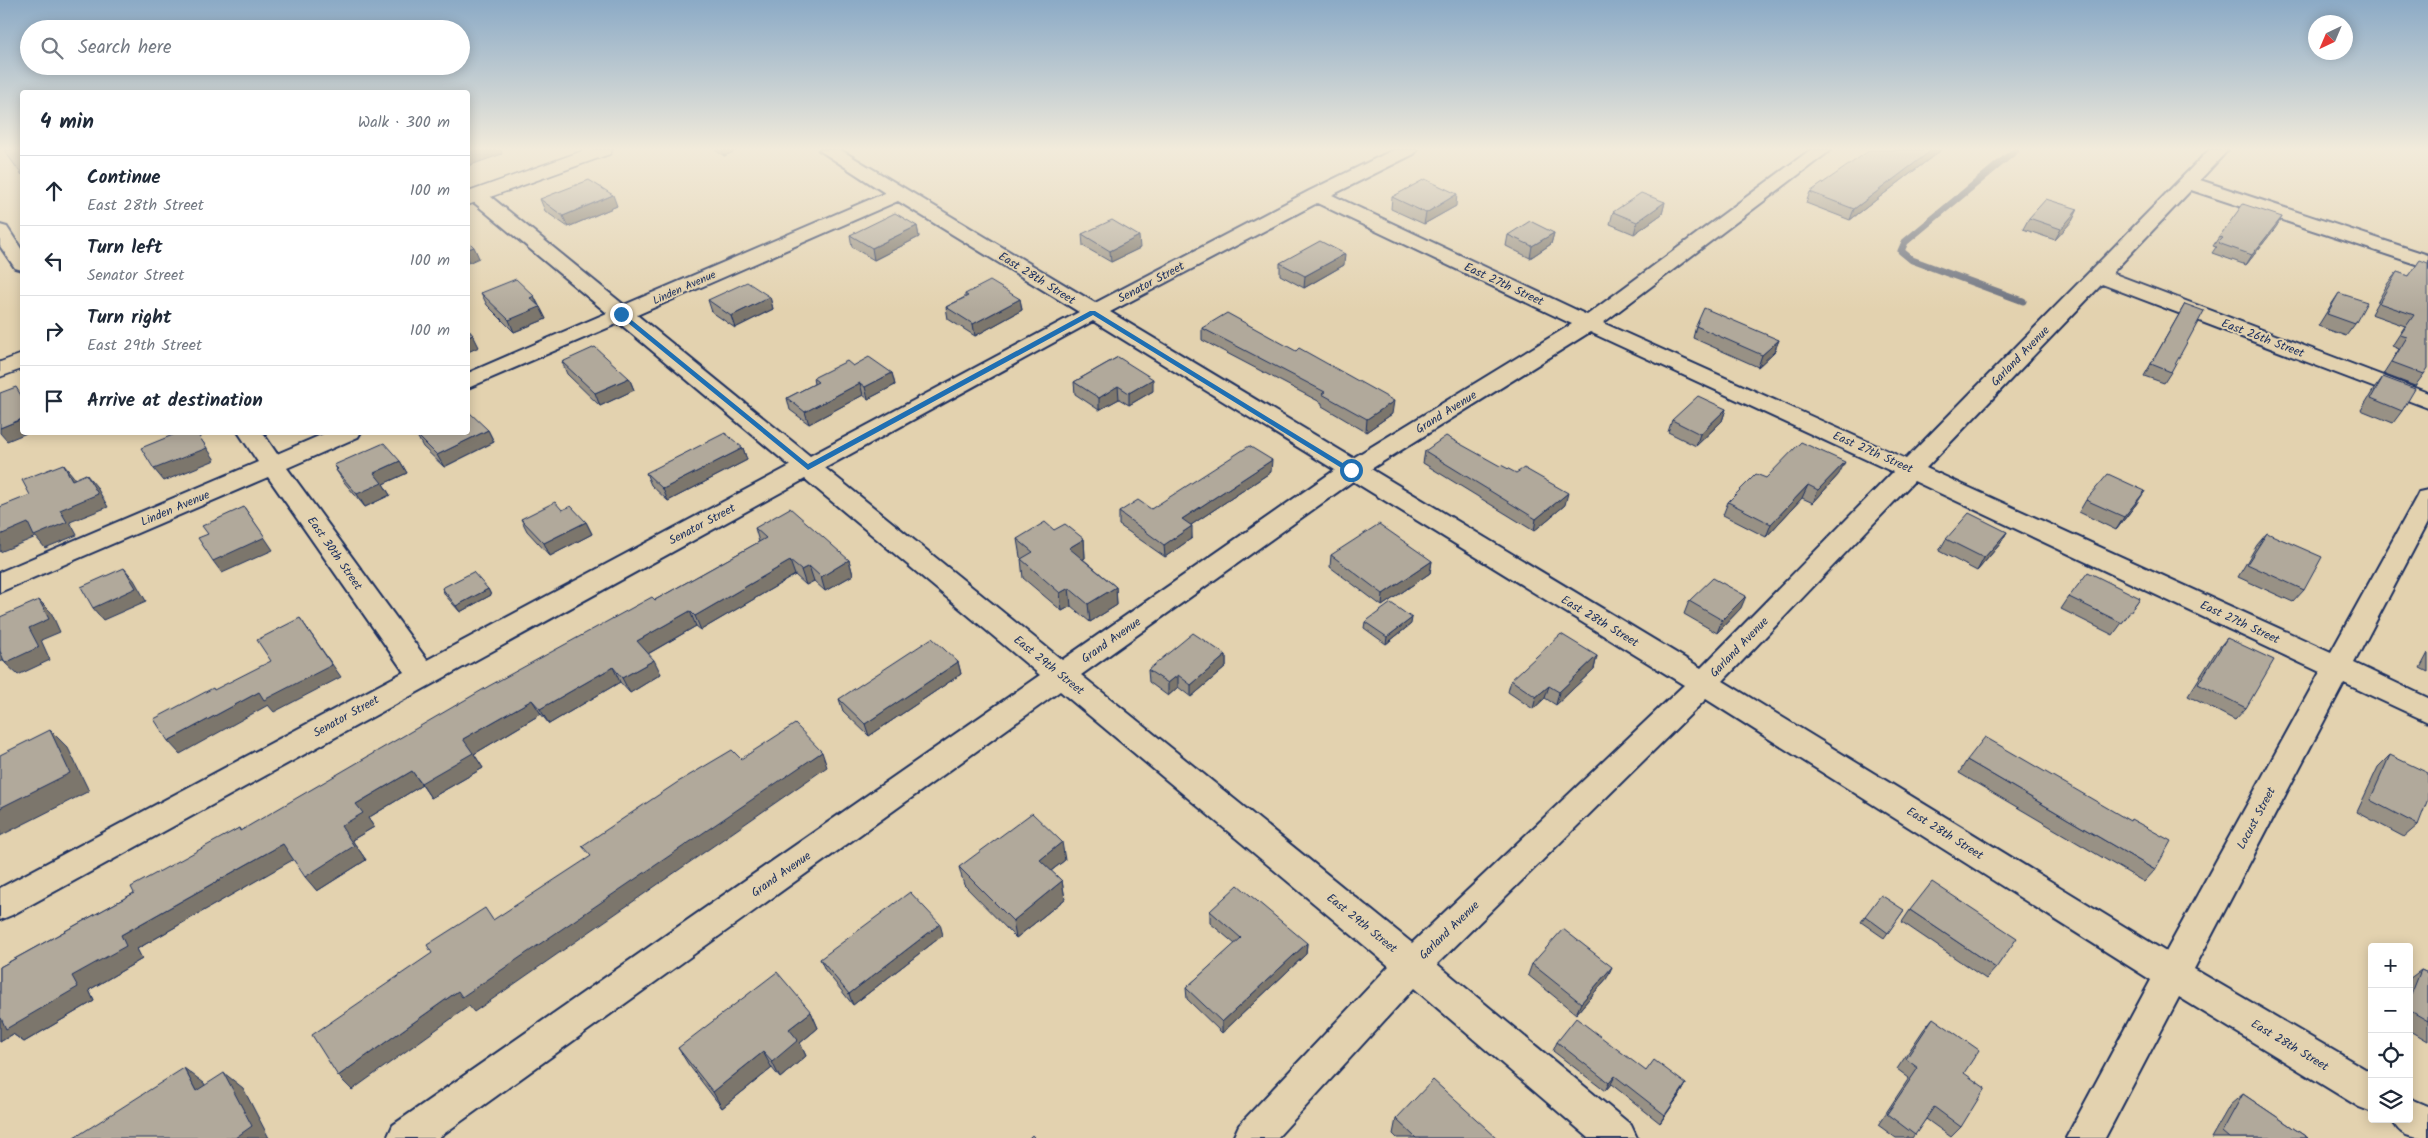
<!DOCTYPE html>
<meta charset="utf-8">
<style>
body{margin:0;font-family:Kalam,sans-serif;background:#f2f2f3;color:#1f2937}
.controls{position:absolute;right:15px;bottom:15px;display:grid;overflow:hidden;border-radius:5px;box-shadow:0 2px 12px #0003}
.controls button{width:45px;height:45px;display:grid;place-items:center;padding:0;border:0;border-bottom:1px solid #e0e1e3;background:#fff;color:#1f2937;font:25px sans-serif}
.compass{position:absolute;left:2308px;top:15px;width:45px;height:45px;border-radius:50%;background:#fff;box-shadow:0 2px 12px #0003;rotate:224deg}
.stop{position:absolute;width:15px;height:15px;margin:-11px;border:4px solid #1f6fb2;border-radius:50%;background:#fff}
.stop.end{background:#1f6fb2;border-color:#fff;box-shadow:0 1px 5px #0008}
.list{margin:0;padding:0;list-style:none}
h2{display:flex;justify-content:space-between;align-items:center;height:65px;margin:0;padding:0 20px;font-size:21px}
h2 small{font-size:16px;font-weight:400;color:#747a83}
.list li{display:grid;grid-template-columns:32px 1fr auto;gap:15px;align-items:center;box-sizing:border-box;height:70px;padding:0 20px;border-top:1px solid #e0e1e3}
.list b{display:block;font-size:19px;white-space:nowrap}
.list p{margin:0;font-size:16px;white-space:nowrap;color:#747a83}
.list em{font-size:16px;font-style:normal;color:#747a83}
.icon{flex:none;width:28px;height:28px;fill:none;stroke:currentColor;stroke-width:2;stroke-linecap:round;stroke-linejoin:round}
.map{position:relative;flex:none;width:2428px;height:1138px;overflow:hidden}
.search{position:absolute;background:#fff;box-shadow:0 2px 12px #0003;left:20px;top:20px;width:450px;height:55px;display:flex;align-items:center;gap:12px;box-sizing:border-box;padding:0 18px;border-radius:28px;color:#747a83;font-size:19px}
.panel{position:absolute;background:#fff;box-shadow:0 2px 12px #0003;left:20px;top:90px;width:450px;height:345px;border-radius:5px}
.map>svg:first-child{display:block}
.lines{fill:none;stroke-linecap:round;stroke-linejoin:round}
.stream{stroke:#6a6f7e;stroke-width:7}
.street-casing{stroke:#1b2f5e;stroke-width:4}
.secondary-casing{stroke:#1b2f5e;stroke-width:3}
.street{fill:#e3d2af;fill-rule:evenodd}
.secondary{fill:#e3d2af;fill-rule:evenodd}
.wall{fill:#989185;stroke:#1b2f5e}
.shaded-wall{fill:#7c766c;stroke:#1b2f5e}
.building{fill:#b1a99b;stroke:#1b2f5e}
.route{fill:#1f6fb2}
.labels{text-anchor:middle;stroke-width:4;stroke-linejoin:round;paint-order:stroke}
.far-street-label{font-size:11px;fill:#1b2f5e;stroke:#e3d2af}
.street-label{font-size:12px;fill:#1b2f5e;stroke:#e3d2af}
</style>
<div class="map">
<svg width="2428" height="1138" viewBox="0 0 2428 1138">
<rect width="100%" height="100%" fill="#e3d2af"/>
<filter id="ink" filterUnits="userSpaceOnUse"><feTurbulence type="fractalNoise" baseFrequency=".02" numOctaves="2"/><feDisplacementMap in="SourceGraphic" scale="10" xChannelSelector="R" yChannelSelector="G"/><feConvolveMatrix kernelMatrix="1 2 1 2 8 2 1 2 1" color-interpolation-filters="sRGB"/></filter>
<g filter="url(#ink)">
<g class="lines">
<path class="stream" d="M2016,150l-111,92 -4,9 11,9 111,41"/>
<defs>
<path id="street" d="M819,150h22l254,153 214,-112 84,-41h24l-3,4 -82,41 255,120 223,-165h21l-228,173 303,136 303,-309h19l-28,30 228,75v13l-237,-78 -79,83 316,120v15l-326,-124 -176,184 405,184 85,-154 3,-6 9,-2v32l-74,141 74,35v24l-84,-39 -150,286 178,104v39l-13,-5 -180,-110 -74,141h-39l85,-158 -445,-281 -269,265 194,161 6,13h-48l-175,-150 -137,150h-44l6,-13 150,-159 -329,-275 -622,447h-51l6,-13 647,-450 -235,-196 -793,436 -12,5v-32l404,-216 -136,-195 -268,115v-20l258,-110 -20,-30h24l15,22 51,-22h33l-3,5 -71,31 140,192 363,-194 -171,-143 -151,65v-15l139,-60 -136,-113 -2,-4 2,-4h14l139,113 261,-112zM898,201l181,111 -269,144 -173,-141zM1317,203l255,121 -219,134 -243,-146zM1093,321l242,149 -273,190 -237,-192zM1590,332l303,140 -192,196 -330,-199zM1353,481l331,204 -272,258 -331,-268zM1914,481l406,191 -154,280 -443,-271z
M0,225l7,2 15,23v20l-7,-2 -15,-22z
M2409,1098l19,8v32c-17,0 -29,-2 -36,-19h17z"/>
<path id="secondary" d="M585,150h27l-2,4 -142,51v-13z
M22,354v15l-22,8v-15z"/>
</defs>
<use href="#street" class="street-casing"/>
<use href="#secondary" class="secondary-casing"/>
<use href="#street" class="street"/>
<use href="#secondary" class="secondary"/>
</g>
<path class="wall" d="M715,150h23l-14,6z
M1941,150l-91,70 -44,-17 4,-11z
M1392,197l64,9 -32,18 -33,-15z
M540,199l77,7 -49,21 -23,-16z
M1665,202l-3,12 -28,20 -24,-10 3,-12z
M2078,209l-6,12 -17,19 -32,-11 6,-11z
M2282,217l-6,10 -30,38 -34,-12 4,-6 -3,-1 6,-9z
M917,226l2,11 -45,23 -22,-13 -2,-12z
M1554,233l-3,11 -21,14 -24,-12 2,-11z
M1082,234l58,14 -29,14 -28,-16z
M2420,260l4,114 -9,12 -32,-12 16,-25 -7,-3 13,-20 -34,-12 17,-31 9,-11 12,4z
M1280,263l64,2 -40,23 -24,-13z
M481,293l53,3 12,23 -32,13 -27,-27z
M2339,293l16,31 -9,12 -28,-10 13,-21z
M965,294l55,5 2,11 -47,26 -27,-17 -2,-12 19,-10z
M770,297l3,12 -38,19 -23,-16 -4,-12z
M2185,304l-14,68 -7,11 -20,-7z
M1696,326l83,14 -5,12 -16,15 -65,-29z
M1202,328l190,86 -26,18 -44,-26v-3l-120,-63z
M1118,357l35,34 -24,14 -10,-6 -20,11 -24,-16 -1,-12z
M562,362l67,16 5,12 -34,16 -33,-32z
M892,373l3,12 -27,14 -5,-4 -54,29 -19,-14 -3,-12 27,-14 -1,-6z
M2383,377l19,34 -9,12 -32,-13 13,-21z
M1726,409l-4,12 -26,25 -28,-14 4,-12z
M488,430l6,12 -50,25 -21,-20 -7,-13z
M743,448l4,12 -79,41 -17,-16 -5,-12z
M1425,451l140,54 -31,26 -111,-68z
M400,461l7,12 -24,11 7,11 -25,12 -21,-25 -8,-12 1,-1 -3,-4z
M1271,472l-80,53 1,13 -27,19 -46,-32v-13l32,-3z
M1839,474l-26,29 -11,-5 -36,39 -43,-22 5,-13 38,-24z
M2086,500l51,3 -21,27 -37,-18z
M562,510l24,12 6,12 -42,22 -23,-25 -6,-12z
M755,528l94,32 4,15 -28,16 -11,-10 -8,4 -11,-10 -94,55 -5,-4 -48,28 13,20 -31,19 -10,-11 -71,42 -8,-10 -67,40 9,14 -52,30 -9,-13 -54,33 6,9 -22,13 14,20 -49,31 -24,-32 -156,90 5,10 -53,31 5,11 -70,41 -11,-8 -13,8v-75l134,-74 105,-65 2,3 518,-289z
M1054,530l30,9 1,19 -2,1 33,28 1,18 -27,17 -19,-16 -9,5 -39,-33 -2,-19h1l-2,-2 -3,-18z
M2007,532l-7,12 -23,27 -38,-20 7,-12z
M2267,533l37,57 -11,12 -55,-25 19,-32z
M1331,555l101,6 -2,12 -48,33 -52,-39z
M442,588l46,1 3,6 -31,17 -15,-17z
M2069,597l71,1 -27,37 -52,-26z
M1689,601l52,7 -24,25 -33,-19z
M1365,622l46,2 -25,20 -22,-16z
M2227,638l19,70 -11,12 -47,-24 29,-46z
M2428,653v19l-8,-4z
M1226,655v12l-35,30 -13,-10 -10,9 -19,-14 -1,-12z
M1597,656l-3,13 -38,36 -11,-7 -12,11 -25,-17 3,-12z
M958,662l3,12 -92,62 -26,-25 -4,-12z
M2390,755l28,70 -14,12 -47,-25 21,-45z
M1967,760l188,110 -11,12 -185,-109z
M1065,860l-14,11 11,10 3,18 -49,39 -52,-53 -5,-18z
M1904,910l-20,28 -23,-16 4,-6z
M1910,910l86,58 -10,11 -84,-57z
M1210,911l97,32 -1,11 -84,79 -35,-34 -1,-11 49,-44 -25,-21z
M943,935l-90,70 -28,-35 -5,-11z
M1532,964l75,14 -31,36 -48,-39z
M2421,970l7,3v68l-19,-11v-51z
M811,1012l7,16 -18,15 6,13 -26,22 -8,-10 -50,40 -34,-44 -10,-16z
M1933,1018l31,55 -3,54 -10,10 -25,-18 -14,19h-16l-18,-13 31,-47 -12,-9 27,-40z
M1557,1042l89,29 40,13 -5,9 -21,30 -49,-39 -6,7 -52,-40z
M2243,1094l65,44h-97l19,-33z
M1396,1119l101,19h-100l-4,-4z"/>
<path class="shaded-wall" d="M475,150h26l1,4 -34,12v-13z
M722,150h16l-14,6z
M1932,150h9l-91,70 4,-11z
M1457,194l-1,12 -32,18 2,-11z
M613,195l4,11 -49,21 -5,-11z
M1665,202l-3,12 -28,20 3,-12z
M2078,209l-6,12 -17,19 6,-11z
M2282,217l-6,10 -30,38 6,-10z
M917,226l2,11 -45,23 -2,-12z
M1554,233l-3,11 -21,14 2,-12z
M1139,236l1,12 -29,14 -1,-11z
M474,247l5,11 -11,5v-14z
M1345,254l-1,11 -40,23 1,-12z
M534,296l5,12 1,-1 6,12 -32,13 -5,-12 21,-22z
M770,297l3,12 -38,19 -4,-12z
M1020,299l2,11 -47,26 -2,-12z
M473,335l6,12 -11,5v-15z
M1779,340l-5,12 -16,15 4,-12z
M892,373l3,12 -27,14 -3,-12z
M629,378l5,12 -34,16 -5,-13z
M1153,379v12l-24,14v-12z
M860,383l3,12 -54,29 -4,-12z
M1118,386l1,13 -20,11v-12z
M1394,401l-2,13 -26,18 1,-13z
M1726,409l-4,12 -26,25 4,-12z
M22,419v13h7l-22,9 -7,-8v-5z
M488,430l6,12 -50,25 -7,-12z
M196,432l19,28 -51,21 -10,-12z
M743,448l4,12 -79,41 -5,-12z
M1272,460l-1,12 -89,59v-12z
M400,461l7,12 -24,11 7,11 -25,12 -8,-13 17,-21z
M1845,462l-6,12 -26,29 5,-13z
M63,464l10,12 9,16 -10,-12z
M86,474l10,12 12,21 -38,15 7,13 -32,13 -9,-11 -36,15v-17z
M1808,485l-6,13 -36,39 5,-13z
M2145,491l-8,12 -21,27 8,-13z
M1568,493l-3,12 -31,26 2,-12z
M244,507l29,43 -51,23 -9,-12z
M586,522l6,12 -42,22 -6,-13z
M1192,526v12l-27,19 -1,-12z
M2007,532l-7,12 -23,27 7,-13z
M1084,539l1,19 -14,9 -2,-19z
M849,560l4,15 -28,16 -4,-14z
M790,561l5,14 -94,55 -6,-14z
M1432,561l-2,12 -48,33 1,-12z
M809,566l5,15 -8,4 -5,-15z
M124,568l10,12 12,21 -43,19 -10,-12z
M1116,587l1,18 -27,17 -2,-18z
M1069,588l2,18 -9,5 -2,-18z
M488,589l3,6 -31,17 -4,-6z
M1746,596l-5,12 -24,25 5,-13z
M39,600l12,12 9,20 -19,8 9,20 -32,15 -13,-12 24,-35z
M690,611l6,15 -52,30 -7,-15z
M300,618l41,59 -67,35 -6,-7 -88,49 -12,-13 91,-49z
M1412,618l-1,6 -25,20 1,-7z
M0,648l9,10 -9,4z
M1226,655v12l-35,30v-12z
M1597,656l-3,13 -38,36 3,-13z
M654,660l7,14 -31,19 -8,-15z
M958,662l3,12 -92,62 -4,-12z
M613,667l7,15 -71,42 -9,-15z
M1178,675v12l-10,9v-13z
M1549,686l-4,12 -12,11 3,-12z
M532,700l9,14 -67,40 9,14 -52,30 -10,-15 42,-44z
M50,730l18,18 21,43 -89,45v-28z
M822,752l5,15 -353,245 -5,-6 -117,84 -14,-14 120,-85z
M412,771l10,14 -54,33 6,9 -22,13 14,20 -49,31 -12,-14 51,-73z
M1062,842l3,18 -22,17 -3,-17z
M283,844l13,14 -159,91 5,10 -53,31 5,11 -70,41 -11,-8 -13,8v-24l72,-42 49,-41z
M1062,881l3,18 -49,39 -3,-17z
M940,924l3,11 -90,70 -4,-11z
M1307,943l-1,11 -84,79v-11z
M1612,967l-5,11 -31,36 5,-11z
M811,1012l7,16 -18,15 6,13 -26,22 -8,-16 17,-33z
M763,1052l9,16 -50,40 -9,-16z
M184,1068l20,15 12,23 -20,-15z
M224,1073l19,15 26,50h-34z
M1615,1076l-4,8 -6,7 4,-8z
M1686,1084l-5,9 -21,30 5,-8z"/>
<path class="building" d="M4,150h18v25z
M468,150h7l-7,3z
M1870,150h62l-78,59 -44,-17z
M1425,179l32,15 -31,19 -34,-16z
M589,180l24,15 -50,21 -23,-17z
M1641,193l24,9 -28,20 -24,-10z
M2046,199l32,10 -17,20 -32,-11z
M2243,204l39,13 -30,38 -34,-12 5,-5 -4,-1z
M895,213l22,13 -45,22 -22,-13z
M1112,220l27,16 -29,15 -28,-17z
M1530,221l24,12 -22,13 -24,-11z
M468,241l6,6 -6,2z
M1320,241l25,13 -40,22 -25,-13z
M2420,260l8,3v105l-4,6 -32,-12 15,-25 -7,-2 14,-20 -35,-12 18,-31 12,4z
M516,279l18,17 -4,2 10,9 -31,13 -28,-27z
M990,281l30,18 -47,25 -27,-17 22,-11 -3,-2z
M747,282l23,15 -39,19 -23,-16z
M2339,293l28,9 -12,22 -28,-10z
M2185,304l19,7 -33,61 -20,-8z
M1704,308l75,32 -17,15 -66,-29z
M1227,313l69,38 3,-3 95,53 -27,18 -45,-25 3,-2 -123,-64z
M468,329l5,6 -5,2z
M595,347l34,31 -34,15 -33,-31z
M869,357l23,16 -27,14 -5,-4 -55,29 -18,-14 31,-16 -5,-4 34,-17 6,5z
M1118,357l35,22 -24,14 -11,-7 -19,12 -25,-16z
M2383,377l32,12 -13,22 -31,-13z
M16,387l6,10v22l-22,9v-35z
M1698,396l28,13 -26,25 -28,-14z
M468,411l20,19 -51,25 -21,-21 4,-2h48z
M180,432h16l11,16 -53,21 -13,-21z
M725,433l18,15 -80,41 -17,-16z
M1446,436l54,30 1,-1 15,8 8,-5 44,25 -32,26 -111,-68z
M1801,442l44,20 -27,28 -10,-5 -37,39 -43,-22 28,-28 10,4z
M384,443l16,18 -26,12 8,10 -25,11 -21,-24 2,-1 -4,-4z
M1249,446l23,14 -90,59 10,7 -28,19 -45,-33 19,-12 13,9z
M63,464l9,16 14,-6 12,20 -38,16 7,12 -33,14 -6,-13 -28,12v-28l30,-12 -8,-15z
M2108,474l37,17 -21,26 -38,-17z
M555,502l7,8 9,-4 15,16 -42,21 -23,-24z
M244,507l21,30 -52,24 -15,-23 10,-4 -6,-8z
M790,508l59,52 -28,17 -12,-11 -8,4 -11,-9 -95,55 -5,-5 -53,30 17,19 -32,18 -9,-11 -73,42 -8,-9 -69,39 10,14 -52,30 -9,-12 -56,33 7,9 -22,13 13,20 -49,31 -22,-33 -162,91 5,11 -54,30 6,11 -72,42 -5,-11h-1v-51l134,-74 -3,-6 108,-59 1,3 249,-145 163,-89 3,3 111,-62 -11,-10z
M1969,513l38,19 -23,26 -38,-19z
M1045,522l9,8 11,-6 19,15 -15,9 47,39 -28,17 -19,-16 -9,5 -39,-34 12,-7 -16,-13z
M1379,524l53,37 -49,33 -52,-39z
M2267,533l55,24 -18,33 -57,-26z
M124,568l12,20 -43,20 -12,-21z
M473,572l15,17 -32,17 -14,-18z
M2088,572l52,26 -18,25 -53,-26z
M1713,578l33,18 -24,24 -33,-19z
M39,600l10,19 -20,9 10,19 -34,16 -5,-12v-34z
M1391,603l21,15 -25,19 -22,-15z
M300,618l32,47 -68,35 -5,-8 -91,49 -14,-22 59,-31 1,2 57,-29 -14,-21z
M1193,633l33,22 -35,30 -13,-10 -10,8 -20,-13z
M1561,634l36,22 -38,36 -10,-6 -13,11 -25,-17z
M932,638l26,24 -93,62 -26,-25z
M2227,638l47,22 -28,48 -48,-24z
M795,724l27,28 -360,245 -4,-6 -120,85 -26,-41 120,-82 -5,-8 58,-37 8,12 98,-64 -9,-10 96,-64 54,-32 9,9z
M50,730l20,43 -70,35v-53z
M1985,737l145,84 1,-2 40,22 -16,29 -188,-110z
M2390,755l38,18v26l-10,26 -48,-25z
M1032,813l30,29 -22,18 22,21 -49,40 -54,-54z
M1932,882l85,56 -21,30 -86,-58z
M1238,885l69,58 -85,79 -36,-34 55,-50 -31,-27z
M910,892l30,32 -91,70 -29,-35z
M1881,895l23,15 -16,23 -23,-17z
M1563,929l49,38 -31,36 -49,-39z
M2421,970l7,3v48l-19,-11v-10z
M777,972l34,40 -22,17 9,11 -26,22 -9,-10 -50,40 -35,-44z
M1576,1018l70,53 8,-11 32,24 -21,31 -50,-39 -6,7 -52,-41z
M1933,1018l46,32 -15,23 21,15 -24,39 -27,-20 -19,28 -28,-21 31,-46 -12,-9z
M184,1068l12,23 28,-18 28,53 -17,12h-161z
M1433,1080l64,58h-81l-20,-19z
M2243,1094l65,44h-79l-7,-6z
M1032,1135l3,3h-6z"/>
</g>
<linearGradient id="sky" x2="0" y2="1"><stop stop-color="#8baac6"/><stop offset="0.48" stop-color="#f2ebdb"/><stop offset="1" stop-color="#f2ebdb" stop-opacity="0"/></linearGradient>
<rect width="2428" height="310" fill="url(#sky)"/>
<path class="route" d="M1090,311h5l259,159 -6,2 -255,-157 -285,155 -191,-156 6,-1 185,151z"/>
<g class="labels">
<g class="far-street-label">
<text transform="translate(684 287) rotate(-24)" y="4">Linden Avenue</text>
</g>
<g class="street-label">
<text transform="translate(1037 278) rotate(32)" y="4">East 28th Street</text>
<text transform="translate(1151 282) rotate(-28)" y="4">Senator Street</text>
<text transform="translate(1504 284) rotate(25)" y="4">East 27th Street</text>
<text transform="translate(2263 338) rotate(21)" y="4">East 26th Street</text>
<text transform="translate(2020 356) rotate(-46)" y="4">Garland Avenue</text>
<text transform="translate(1446 412) rotate(-32)" y="4">Grand Avenue</text>
<text transform="translate(1873 452) rotate(24)" y="4">East 27th Street</text>
<text transform="translate(175 508) rotate(-23)" y="4">Linden Avenue</text>
<text transform="translate(702 524) rotate(-28)" y="4">Senator Street</text>
<text transform="translate(335 553) rotate(55)" y="4">East 30th Street</text>
<text transform="translate(1600 621) rotate(31)" y="4">East 28th Street</text>
<text transform="translate(2240 622) rotate(25)" y="4">East 27th Street</text>
<text transform="translate(1111 640) rotate(-35)" y="4">Grand Avenue</text>
<text transform="translate(1739 647) rotate(-46)" y="4">Garland Avenue</text>
<text transform="translate(1049 665) rotate(39)" y="4">East 29th Street</text>
<text transform="translate(346 716) rotate(-29)" y="4">Senator Street</text>
<text transform="translate(2256 818) rotate(-62)" y="4">Locust Street</text>
<text transform="translate(1945 833) rotate(32)" y="4">East 28th Street</text>
<text transform="translate(781 874) rotate(-35)" y="4">Grand Avenue</text>
<text transform="translate(1362 923) rotate(39)" y="4">East 29th Street</text>
<text transform="translate(1449 930) rotate(-44)" y="4">Garland Avenue</text>
<text transform="translate(2290 1045) rotate(31)" y="4">East 28th Street</text>
</g>
</g>
</svg>
<div class="controls">
<button>+</button>
<button>−</button>
<button><svg class="icon" aria-label="locate" viewBox="0 0 24 24"><circle cx="12" cy="12" r="6"/><path d="M12 2v4M12 18v4M2 12h4M18 12h4"/></svg></button>
<button><svg class="icon" aria-label="layers" viewBox="0 0 24 24"><path d="M12 4l9 5-9 5-9-5zM3 14l9 5 9-5"/></svg></button>
</div>
<svg class="compass" viewBox="-18 -18 36 36"><path d="M0-13l5 13h-10z" fill="#e53935"/><path d="M0 13l5-13h-10z" fill="#747a83"/></svg>
<div class="stop" style="left:1351px;top:470px"></div>
<div class="stop end" style="left:621px;top:314px"></div>
<div class="search"><svg class="icon" aria-label="search" viewBox="0 0 24 24"><circle cx="10" cy="10" r="6"/><path d="M15 15l6 6"/></svg>Search here</div>
<section class="panel">
<h2>4 min<small>Walk · 300 m</small></h2>
<ul class="list">
<li><svg class="icon" aria-label="ahead" viewBox="0 0 24 24"><path d="M12 20V5M6 11l6-6 6 6"/></svg><div><b>Continue</b><p>East 28th Street</p></div><em>100 m</em></li>
<li><svg class="icon" aria-label="left" viewBox="0 0 24 24"><path d="M17 20v-9H6M10 6l-5 5 5 5"/></svg><div><b>Turn left</b><p>Senator Street</p></div><em>100 m</em></li>
<li><svg class="icon" aria-label="right" viewBox="0 0 24 24"><path d="M7 20v-9h11M14 6l5 5-5 5"/></svg><div><b>Turn right</b><p>East 29th Street</p></div><em>100 m</em></li>
<li><svg class="icon" aria-label="arrive" viewBox="0 0 24 24"><path d="M6 21V4h12l-3 4 3 4H6"/></svg><div><b>Arrive at destination</b></div></li>
</ul>
</section>
</div>
